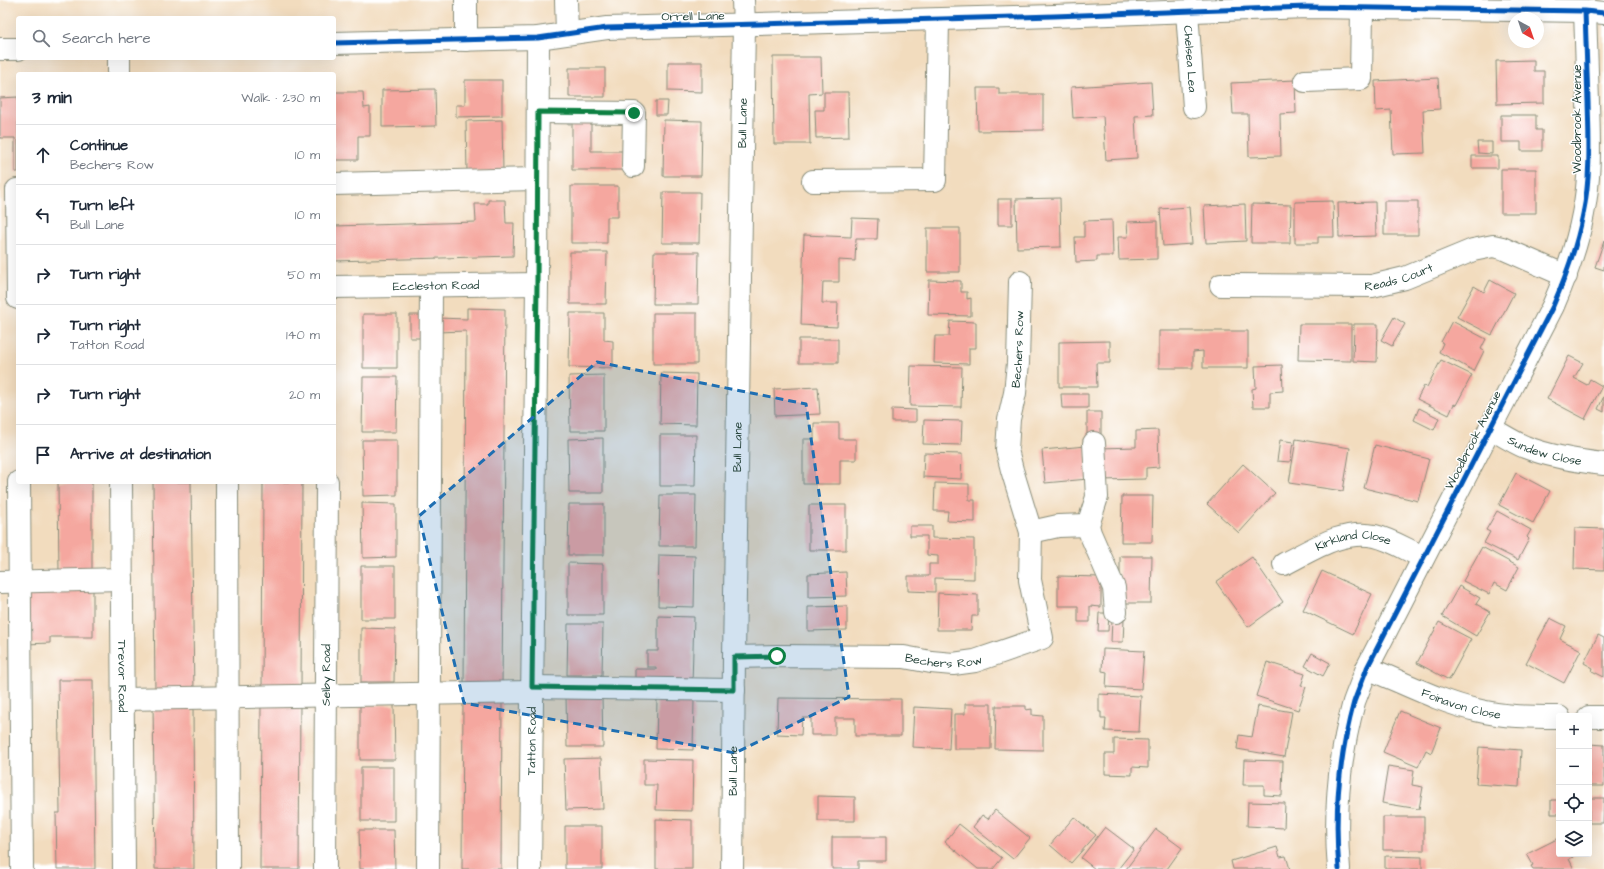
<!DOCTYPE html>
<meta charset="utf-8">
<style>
body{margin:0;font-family:"Architects Daughter",sans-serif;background:#f2f2f3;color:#1f2937}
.controls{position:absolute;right:12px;bottom:12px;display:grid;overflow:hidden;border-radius:4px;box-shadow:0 4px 16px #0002}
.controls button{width:36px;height:36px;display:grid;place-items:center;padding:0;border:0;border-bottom:1px solid #e0e1e3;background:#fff;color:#1f2937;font:20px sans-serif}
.compass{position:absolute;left:1508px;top:12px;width:36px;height:36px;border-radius:50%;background:#fff;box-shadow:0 4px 16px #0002;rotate:140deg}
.stop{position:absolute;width:12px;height:12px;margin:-9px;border:3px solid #0b8043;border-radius:50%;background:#fff}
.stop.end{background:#0b8043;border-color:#fff;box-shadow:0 1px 4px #0008}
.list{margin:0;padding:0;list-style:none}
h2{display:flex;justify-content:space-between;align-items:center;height:52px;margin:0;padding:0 16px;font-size:17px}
h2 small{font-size:13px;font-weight:400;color:#747a83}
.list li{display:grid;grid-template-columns:26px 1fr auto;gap:12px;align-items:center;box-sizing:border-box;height:60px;padding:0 16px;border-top:1px solid #e0e1e3}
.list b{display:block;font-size:15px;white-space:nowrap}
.list p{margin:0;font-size:13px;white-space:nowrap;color:#747a83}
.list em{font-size:13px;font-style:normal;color:#747a83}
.icon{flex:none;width:22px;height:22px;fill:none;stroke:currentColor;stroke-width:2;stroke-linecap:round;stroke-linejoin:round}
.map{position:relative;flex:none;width:1604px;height:869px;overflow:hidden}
.search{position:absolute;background:#fff;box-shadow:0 4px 16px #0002;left:16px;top:16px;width:320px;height:44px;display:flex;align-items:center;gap:10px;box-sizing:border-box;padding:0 14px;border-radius:4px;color:#747a83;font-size:15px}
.panel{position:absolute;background:#fff;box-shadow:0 4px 16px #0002;left:16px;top:72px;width:320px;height:412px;border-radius:4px}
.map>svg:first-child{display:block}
.building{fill:#f5a79f}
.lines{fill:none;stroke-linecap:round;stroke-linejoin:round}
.minor-casing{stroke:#888c79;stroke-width:24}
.minor{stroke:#fff;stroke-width:22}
.cycleway-casing{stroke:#fff;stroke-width:8}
.cycleway{stroke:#0057b8;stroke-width:5}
.route{stroke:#0b8043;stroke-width:5}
.marked{fill:#1f6fb2;fill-opacity:0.2;stroke:#1f6fb2;stroke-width:3;stroke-dasharray:8 5;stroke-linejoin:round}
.labels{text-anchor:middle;stroke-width:3;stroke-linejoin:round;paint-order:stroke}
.street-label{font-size:12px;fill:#1f3d34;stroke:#fff}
</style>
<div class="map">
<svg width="1604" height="869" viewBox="0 0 1604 869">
<rect width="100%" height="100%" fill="#fff"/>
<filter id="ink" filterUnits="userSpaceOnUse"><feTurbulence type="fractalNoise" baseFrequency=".025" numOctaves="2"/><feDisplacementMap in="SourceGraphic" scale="8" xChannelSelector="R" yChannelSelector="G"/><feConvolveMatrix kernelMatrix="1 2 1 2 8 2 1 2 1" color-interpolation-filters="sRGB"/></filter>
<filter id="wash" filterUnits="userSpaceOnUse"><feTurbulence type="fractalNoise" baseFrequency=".012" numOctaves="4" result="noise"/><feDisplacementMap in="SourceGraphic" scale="16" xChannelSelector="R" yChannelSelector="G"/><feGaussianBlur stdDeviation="0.9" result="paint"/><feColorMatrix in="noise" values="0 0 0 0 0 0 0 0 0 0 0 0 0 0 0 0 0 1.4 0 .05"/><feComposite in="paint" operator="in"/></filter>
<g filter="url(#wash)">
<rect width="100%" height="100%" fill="#f2dcbe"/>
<g id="blocks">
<path class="building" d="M773,57h48l1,36 -13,1 1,50h-36z
M1534,60v11h10v32l-47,1 -1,-43z
M668,62h34v30l-34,-1z
M569,68h36v29h-36z
M1438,78l2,31 -17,1 2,43 -32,1 -2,-44 -15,1 -1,-30z
M465,80h37v36l-46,1v-12h9z
M1295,80l1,33 -16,1 1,42 -32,1 -1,-43h-15l-2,-31z
M1151,82l2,33 -18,1 2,42 -31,2 -3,-44 -30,2 -2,-31z
M977,88h22v6h44v36l-65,1z
M435,89l1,37 -54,1v-37z
M334,92h29l1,16 6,-1v29h-12v24h-24z
M824,92h24l1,45 -33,1 -1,-28h9z
M18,97v75h-3v-34h-15v-40z
M656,101h12l-1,14h-11z
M1501,115h35v15h6v21h-21v-9h-20z
M502,120l1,52h-36l-1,-51z
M572,120h19v31h32v19h-51z
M664,120l38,1 -1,55h-38z
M1477,142h15v12l-14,-1z
M1472,156h26v12h-26z
M1501,169h35v44h-35z
M571,186h47v31h-11v26h-36z
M663,192h37l-1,51h-37z
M1060,198l1,49 -44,1 -1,-49z
M998,199h14v26h-14z
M488,200h17l1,23h8l-1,33 -179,5v-35l142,-4 -1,-18h13z
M1333,201l1,36h-16v6h-23v-41z
M1384,201h34v34h-34z
M1375,202l1,34 -37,1 -1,-34z
M1245,204l1,37 -40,2 -2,-37z
M1252,204l39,1 -1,38h-39z
M1189,207l3,37 -29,2 -3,-37z
M852,218l26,1 -1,20h-21l-1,22 -16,-1v22h-16l-1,21h16l-1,24 -36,-2 3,-90 47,2z
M1112,220l1,36h-16v5l-21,1 -1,-25h9v-16z
M1157,221v38l-38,1 -1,-23h10l-1,-15z
M927,228h33v44h-33z
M1604,241v29l-9,-3z
M570,252h37l-1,52h-36z
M654,252h45l-1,52h-45z
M929,280l32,1v11h6v7l4,-1v18l-43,-1z
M1490,280l24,13 -22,42 -35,-18 17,-31 10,6z
M467,308l38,1 -3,379h-38l2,-357 -29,1v-14l30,1z
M570,313h34v27l9,1v27l-44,-1z
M653,313h44v51h-44z
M363,314h34v54h-34z
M410,315h12v23h-12z
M1394,317l11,7 -13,22 -11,-6z
M950,321l26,1v26h-7v16l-35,-1 1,-27h14z
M1452,321l34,18 -5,10 3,2 -10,20 -35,-19 4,-9 -2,-1z
M1299,324h52v37l-53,-1z
M1354,324h24l-1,38 -24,-1z
M1159,331h89v37h-45v-17l-10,1v16h-34z
M799,339h39v24h-39z
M1110,341v22h-14l1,24h-38v-45z
M1569,356l14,7 -9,15 13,7 3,-6 12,7 -17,33 -38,-20z
M1441,360l31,15 -16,30 -2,-1 -5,11 -32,-16 7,-13 3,1z
M1282,365l1,26 -13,1v15h-17l-1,-18 4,-1 -1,-22z
M911,366l51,1 -1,40 -51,-1z
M661,373l36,1 -1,51 -36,-1z
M604,375v56h-34l-1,-55z
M363,377h34l-1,55h-34z
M818,387l2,27 -45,2 -1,-27z
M1061,394h27v14h-26z
M1604,396v16l-6,-3z
M1419,408l20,10 -5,12 -20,-10z
M892,409l24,1v12h-24z
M1087,412h14v27h-14z
M924,420l38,1 -1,24 -38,-1z
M814,423h25v16h17v21h-16v24h-37v-45h11z
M1158,430l1,37 -13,1v11l-46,1 -1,-32 37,-1v-16z
M660,435h36l-1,51h-35z
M603,438v55h-34l-1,-54z
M1296,439l54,9 -7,43 -54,-8z
M362,440h35v55l-34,1z
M1280,440l13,2 -3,20 -13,-1z
M1375,445l54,14 -11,42 -54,-13z
M1086,446l2,33 -43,4 -3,-33z
M924,453l38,1 -1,25 -38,-2z
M1243,464l32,29 -36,40 -32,-29z
M1516,473l34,18 -17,32 -34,-18z
M58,482h34v92h-33z
M153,482h38l3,211h-39z
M263,482h39l-1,210h-39z
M935,483l34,1v16h6v22l-28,-1 1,-10h-14z
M660,495h36l-1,51h-36z
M1122,496h31l-1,46h-31z
M362,503l34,1v53l-33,1z
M569,504h35v51h-36z
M809,505h37v45h-37z
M1497,511l34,19 -4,7 2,2 -11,21 -34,-17 6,-11 -4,-2z
M910,526h22v12l42,1v40l-39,-1v14l-27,-1v-15h21v-12h9v-8l-11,-1v-19h-17z
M1575,528l29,1v41l-30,-1z
M1482,547l37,20 -12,23 -13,-7 -5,11 -26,-13z
M659,555l36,1 -1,51 -36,-1z
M1120,556h32l-1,47h-31z
M1252,557l31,45 -35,25 -32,-45z
M568,563l35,1v51h-35z
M361,566h34v53h-34z
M1322,571l50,23 -19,40 -50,-24z
M846,572l1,24 -39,1v-23z
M1058,576l43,1v30l-11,-1v16h-12v-16h-20z
M93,585v52h-43v6l-24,1 2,-55z
M1459,586l21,12 -4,6 14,8 -14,24 -34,-20z
M938,593l40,2v21h-6l-1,14h-34z
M847,606v24l-39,1v-24z
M1099,613h10l-1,18h-10z
M658,616l36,1 -2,66h-57v-14h21v-2h-9v-16h11z
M1550,618l16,8 -6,13 21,11 -17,33 -38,-20z
M1112,619l12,1 -1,22h-12z
M1439,622l32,17 -22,41 -32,-17z
M568,624h35l-1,51h-35z
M361,628l34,1 -1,53h-33z
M1598,635l6,3v39l-12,-6 1,-3 -9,-5z
M1103,649l41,2 -3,38 -35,-2 1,-15 -5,-1z
M1312,653l18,10 -7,13 -18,-10z
M1267,662l38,12 -4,12 5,1 -8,23 -42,-14z
M58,680h35l2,189h-38l-1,-56h4z
M1099,694l42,2 -2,36 -34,-1 1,-13h-5v-6h-2z
M602,696l1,51h-36l-1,-50z
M778,698l123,1v37h-46v-18h-20v17h-24v-17h-9l-1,17 -24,-1z
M463,699h39l-1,170h-39z
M657,699l37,1 -1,50 -37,-1z
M261,702h39l-1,167h-39z
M153,704h40l1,165h-39z
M965,704h26v45h-37v-35h11z
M360,705h34l1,55h-35z
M996,706h30v4l6,-1v6l11,1v34l-48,-1z
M1258,706l34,6 -8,45 -47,-8 2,-14 13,2z
M914,707l37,2 -2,40 -37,-2z
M1400,711l41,17 -10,25 -5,-3 -8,17 -35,-15z
M1114,739l34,1v28l-16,-1v8l-27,-1v-20h9z
M1589,744l15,1v41h-15z
M1479,747l42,3 -2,37 -43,-3z
M601,758l2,51 -37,1 -2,-51z
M644,759l49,1 -1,51 -36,-1 1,-25h-13z
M1244,760l39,1 -1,35 -18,-1v-10h-21z
M1388,766l26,4 -2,15 11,2 -4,22 -37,-6z
M361,767h33v54h-33z
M818,796l37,1v24h-37z
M1589,798h15l-1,25h-14z
M1551,800h8v14h-8z
M1248,802l37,1 -1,25 -37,-2z
M995,810l35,28 -17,21 -40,-32 9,-12 6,4z
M1074,817l22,18 -25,28 -21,-18z
M1383,817h41v33h-41z
M656,819l36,1v49h-36z
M959,824l43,34 -9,11h-15l-33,-27z
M565,826h37v43h-37z
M1105,827l29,22 -16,20h-23l-14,-11z
M1156,829l26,19 -15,21h-41z
M359,830h35l1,39h-35z
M832,837h54v24h-28v8h-26z
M1559,838v16h12l2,3 -4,2 5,10h-41l-2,-3 2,-1 -6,-11z
M1277,847l3,10 6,-1 4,13h-57l-2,-8z
M1385,856l37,1v12h-37z"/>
</g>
</g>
<g filter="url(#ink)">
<use href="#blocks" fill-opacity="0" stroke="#888c79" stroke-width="1"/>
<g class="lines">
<defs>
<g id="minor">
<path d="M466,0v40"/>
<path d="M566,0l1,33"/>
<path id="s1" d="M1187,12l7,95"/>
<path d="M334,43l204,-5 69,-10 447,-12 253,-9 278,4 19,2"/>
<path d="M0,49h18"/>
<path d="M119,58v16"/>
<path d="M1305,81l56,-2 1,-70"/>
<path d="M538,112l96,1 -1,53"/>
<path d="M813,181l122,-1 3,-160"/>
<path d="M334,184l203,-5"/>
<path d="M17,190l1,108"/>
<path id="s2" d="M1221,285l151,1 33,-8 68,-28 20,-4 9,2 64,28"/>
<path id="s3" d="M334,287l203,-3"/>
<path id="s4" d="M1490,428c11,6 23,14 35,19 26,10 52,14 79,17"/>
<path d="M1094,443l3,54 -9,28 2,8 24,55 2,24"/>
<path d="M19,482l3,387"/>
<path id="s5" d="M121,482l3,387"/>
<path d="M227,482l1,387"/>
<path d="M1031,532l27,-6 30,-1"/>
<path id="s6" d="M1284,564c28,-14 58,-35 91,-28 17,4 32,14 48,21"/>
<path d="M0,582l122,-3"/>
<path id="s7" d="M734,657l43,-1 127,1 27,5 22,2 22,-3 67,-23 -12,-58 1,-48 -19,-62 -5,-20 2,-31 6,-26 3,-30 2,-81"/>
<path id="s8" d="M1367,668c35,14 73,34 109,42 28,7 55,7 83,7"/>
<path d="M532,687l202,3"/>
<path d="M123,699l409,-7"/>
<path d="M1589,717h15"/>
<path id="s9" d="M325,869l2,-387"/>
<path d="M428,869l3,-583"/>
<path id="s10" d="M530,869l7,-585 1,-246"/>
<path id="s11" d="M732,869l2,-212 10,-632 -1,-25"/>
<path d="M1339,869c-5,-56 0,-112 15,-167 4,-11 9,-23 13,-34l186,-362c13,-30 24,-60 30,-92 8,-37 6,-75 5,-112 -1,-30 -2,-61 -3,-91"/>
</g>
</defs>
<use href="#minor" class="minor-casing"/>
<use href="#minor" class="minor"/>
<defs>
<path id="cycleway" d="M334,43l204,-5 69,-10 447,-12 253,-9 278,4 19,2
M1339,869c-5,-56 0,-112 15,-167 4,-11 9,-23 13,-34l186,-362c13,-30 24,-60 30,-92 8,-37 6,-75 5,-112 -1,-30 -2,-61 -3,-91"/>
</defs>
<use href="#cycleway" class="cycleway-casing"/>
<use href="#cycleway" class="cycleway"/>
</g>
</g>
<g class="lines" filter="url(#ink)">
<path class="route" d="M634,113l-96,-1 -1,172 -5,403 202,3v-33l43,-1"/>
</g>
<path class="marked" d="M597,362l209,42 43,293 -114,56 -271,-50 -45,-187z"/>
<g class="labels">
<g class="street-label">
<text transform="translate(693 16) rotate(-1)" y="4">Orrell Lane</text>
<text dy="4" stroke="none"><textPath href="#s1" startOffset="47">Chelsea Lea</textPath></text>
<text transform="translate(1577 119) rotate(-90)" y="4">Woodbrook Avenue</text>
<text dy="4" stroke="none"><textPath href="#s11" startOffset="746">Bull Lane</textPath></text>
<text dy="4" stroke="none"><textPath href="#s2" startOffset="179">Reads Court</textPath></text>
<text dy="4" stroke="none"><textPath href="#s3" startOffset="102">Eccleston Road</textPath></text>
<text dy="4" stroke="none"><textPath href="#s7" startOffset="607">Bechers Row</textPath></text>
<text transform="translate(1473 440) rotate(-63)" y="4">Woodbrook Avenue</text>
<text dy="4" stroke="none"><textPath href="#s11" startOffset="422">Bull Lane</textPath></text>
<text dy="4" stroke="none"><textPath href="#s4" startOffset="60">Sundew Close</textPath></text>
<text dy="4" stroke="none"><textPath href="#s6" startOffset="75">Kirkland Close</textPath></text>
<text dy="4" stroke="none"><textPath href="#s7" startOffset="210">Bechers Row</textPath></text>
<text dy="4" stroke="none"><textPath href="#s5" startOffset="194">Trevor Road</textPath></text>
<text dy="4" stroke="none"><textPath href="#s9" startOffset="194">Selby Road</textPath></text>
<text dy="4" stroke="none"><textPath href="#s8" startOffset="101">Foinavon Close</textPath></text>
<text dy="4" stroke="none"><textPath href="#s10" startOffset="128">Tatton Road</textPath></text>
<text dy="4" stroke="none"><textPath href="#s11" startOffset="98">Bull Lane</textPath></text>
</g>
</g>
</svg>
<div class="controls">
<button>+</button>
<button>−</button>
<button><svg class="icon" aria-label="locate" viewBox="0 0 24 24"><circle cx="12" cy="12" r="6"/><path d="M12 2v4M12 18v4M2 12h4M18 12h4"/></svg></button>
<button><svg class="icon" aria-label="layers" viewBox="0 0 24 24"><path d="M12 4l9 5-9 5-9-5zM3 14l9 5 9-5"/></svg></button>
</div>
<svg class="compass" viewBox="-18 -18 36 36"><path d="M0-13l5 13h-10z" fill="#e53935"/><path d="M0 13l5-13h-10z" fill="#747a83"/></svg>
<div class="stop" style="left:777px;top:656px"></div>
<div class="stop end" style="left:634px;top:113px"></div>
<div class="search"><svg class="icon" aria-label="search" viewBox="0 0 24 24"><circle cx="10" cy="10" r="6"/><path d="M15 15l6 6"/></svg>Search here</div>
<section class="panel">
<h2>3 min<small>Walk · 230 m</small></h2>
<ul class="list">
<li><svg class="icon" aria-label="ahead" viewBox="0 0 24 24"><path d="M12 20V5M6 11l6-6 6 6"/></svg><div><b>Continue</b><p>Bechers Row</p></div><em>10 m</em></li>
<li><svg class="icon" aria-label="left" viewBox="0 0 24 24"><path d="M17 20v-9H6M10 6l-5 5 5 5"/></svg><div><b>Turn left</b><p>Bull Lane</p></div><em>10 m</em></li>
<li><svg class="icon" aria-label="right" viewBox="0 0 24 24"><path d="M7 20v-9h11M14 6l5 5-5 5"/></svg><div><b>Turn right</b></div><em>50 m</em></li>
<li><svg class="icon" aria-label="right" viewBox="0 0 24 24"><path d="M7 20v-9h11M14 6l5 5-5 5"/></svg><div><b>Turn right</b><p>Tatton Road</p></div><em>140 m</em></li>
<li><svg class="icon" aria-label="right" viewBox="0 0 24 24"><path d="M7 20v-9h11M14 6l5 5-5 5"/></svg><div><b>Turn right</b></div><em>20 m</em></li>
<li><svg class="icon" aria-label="arrive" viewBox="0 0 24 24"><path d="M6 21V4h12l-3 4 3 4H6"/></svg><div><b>Arrive at destination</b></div></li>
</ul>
</section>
</div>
